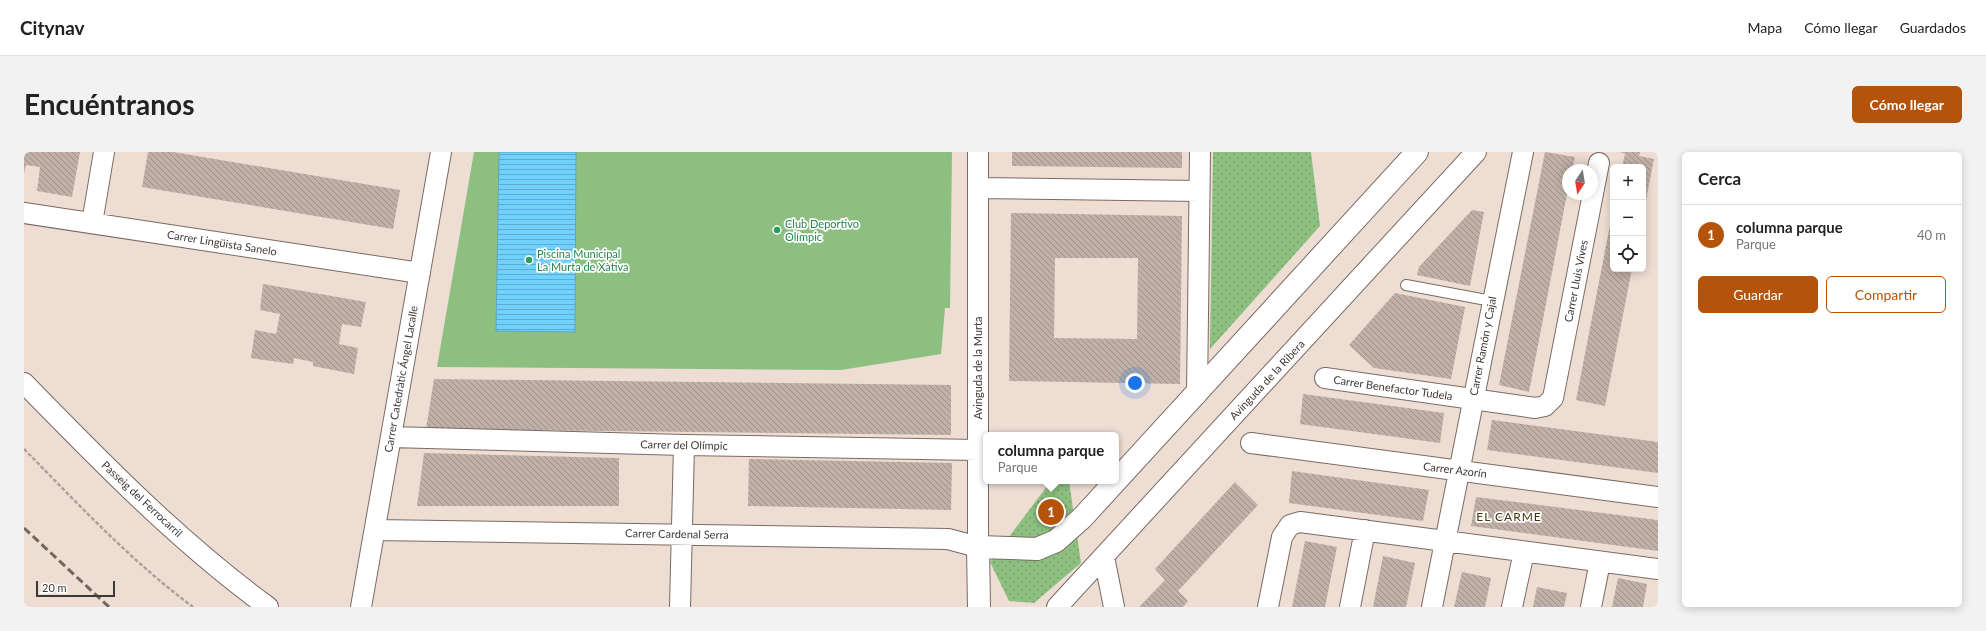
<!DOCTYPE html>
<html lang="es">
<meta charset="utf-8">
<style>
body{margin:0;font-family:Lato,sans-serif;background:#f2f2f2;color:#222}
.controls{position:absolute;right:12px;top:12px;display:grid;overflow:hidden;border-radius:6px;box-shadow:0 2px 10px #0003}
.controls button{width:36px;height:36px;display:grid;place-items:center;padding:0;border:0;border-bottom:1px solid #e0e0e0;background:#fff;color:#222;font:20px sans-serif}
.compass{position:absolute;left:1538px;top:12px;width:36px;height:36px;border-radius:50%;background:#fff;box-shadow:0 2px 10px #0003;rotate:192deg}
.scale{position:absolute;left:12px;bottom:10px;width:79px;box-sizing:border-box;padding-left:4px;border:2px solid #3f3834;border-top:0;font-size:11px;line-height:14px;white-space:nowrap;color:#3f3834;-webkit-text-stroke:3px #fff;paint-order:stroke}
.you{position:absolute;left:1111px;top:231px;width:14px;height:14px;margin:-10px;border:3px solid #fff;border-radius:50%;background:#1a73e8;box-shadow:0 0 0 6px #1a73e833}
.badge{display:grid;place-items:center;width:26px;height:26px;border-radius:50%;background:#b45309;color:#fff;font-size:13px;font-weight:700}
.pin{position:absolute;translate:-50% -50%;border:2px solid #fff;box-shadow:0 1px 4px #0006}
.popup{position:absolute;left:959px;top:280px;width:136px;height:52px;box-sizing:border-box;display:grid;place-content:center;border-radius:6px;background:#fff;filter:drop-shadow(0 1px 3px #0005);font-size:13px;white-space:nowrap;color:#767676}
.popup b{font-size:15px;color:#222}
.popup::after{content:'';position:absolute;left:50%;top:100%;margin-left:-8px;border:8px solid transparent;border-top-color:#fff}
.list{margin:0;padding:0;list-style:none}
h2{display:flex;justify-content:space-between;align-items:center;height:52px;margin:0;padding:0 16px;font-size:17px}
h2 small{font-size:13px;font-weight:400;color:#767676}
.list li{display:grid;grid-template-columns:26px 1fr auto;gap:12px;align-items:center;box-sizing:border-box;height:60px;padding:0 16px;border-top:1px solid #e0e0e0}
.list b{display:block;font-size:15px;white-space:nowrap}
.list p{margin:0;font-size:13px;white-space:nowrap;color:#767676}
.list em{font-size:13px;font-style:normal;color:#767676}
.actions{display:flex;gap:8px;padding:12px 16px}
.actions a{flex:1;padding:9px 0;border:1px solid #b45309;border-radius:6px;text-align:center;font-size:14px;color:#b45309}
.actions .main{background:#b45309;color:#fff}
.icon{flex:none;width:22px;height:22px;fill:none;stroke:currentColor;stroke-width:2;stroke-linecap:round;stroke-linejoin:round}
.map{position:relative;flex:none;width:1634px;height:455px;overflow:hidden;border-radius:6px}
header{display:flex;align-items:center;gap:24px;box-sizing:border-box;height:56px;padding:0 20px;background:#fff;border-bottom:1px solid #e0e0e0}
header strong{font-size:19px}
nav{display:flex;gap:22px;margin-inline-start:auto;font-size:14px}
.intro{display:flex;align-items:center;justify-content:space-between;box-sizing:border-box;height:96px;padding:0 24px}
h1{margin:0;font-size:28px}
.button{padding:10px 18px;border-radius:6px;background:#b45309;color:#fff;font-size:14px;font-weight:700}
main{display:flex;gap:24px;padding:0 24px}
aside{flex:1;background:#fff;border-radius:6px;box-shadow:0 2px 10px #0003}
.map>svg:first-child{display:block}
.grass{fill:url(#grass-dots)}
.pitch{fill:#8dc080}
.water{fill:url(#water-rules);stroke:#61a4c0}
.building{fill:url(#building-back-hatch);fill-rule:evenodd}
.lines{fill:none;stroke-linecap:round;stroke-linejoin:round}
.lane-casing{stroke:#796b63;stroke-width:12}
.street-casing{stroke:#796b63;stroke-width:22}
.secondary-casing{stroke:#796b63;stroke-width:24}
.path{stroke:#aea199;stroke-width:2.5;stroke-dasharray:4 2;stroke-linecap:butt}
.lane{stroke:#fff;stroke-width:10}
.street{stroke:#fff;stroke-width:20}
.secondary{stroke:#fff;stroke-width:22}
.rail{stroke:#716761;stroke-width:3;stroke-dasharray:8 4;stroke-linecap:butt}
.leisure-dot{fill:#2e9e5b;stroke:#fff;stroke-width:1.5}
.labels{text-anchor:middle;stroke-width:3.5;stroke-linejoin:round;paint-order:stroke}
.leisure-label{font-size:11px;fill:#27864d;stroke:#fff;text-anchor:start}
.street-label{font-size:11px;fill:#3f3834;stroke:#fff}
.neighbourhood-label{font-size:12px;letter-spacing:1px;fill:#3f3409;stroke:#fff}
</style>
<header>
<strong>Citynav</strong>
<nav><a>Mapa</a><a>Cómo llegar</a><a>Guardados</a></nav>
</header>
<div class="intro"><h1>Encuéntranos</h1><a class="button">Cómo llegar</a></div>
<main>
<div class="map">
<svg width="1634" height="455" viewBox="0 0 1634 455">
<defs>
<pattern id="grass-dots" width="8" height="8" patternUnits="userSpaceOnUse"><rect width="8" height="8" fill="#8dc080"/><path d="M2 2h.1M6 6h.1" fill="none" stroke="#759d6a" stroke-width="1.8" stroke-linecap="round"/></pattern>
<pattern id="water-rules" width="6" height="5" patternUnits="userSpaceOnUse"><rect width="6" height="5" fill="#70d2fc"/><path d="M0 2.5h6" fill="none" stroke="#5dabcd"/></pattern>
<pattern id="building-back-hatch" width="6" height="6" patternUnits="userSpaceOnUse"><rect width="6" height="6" fill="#c0b0a7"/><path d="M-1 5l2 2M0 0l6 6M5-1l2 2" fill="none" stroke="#9d9089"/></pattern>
</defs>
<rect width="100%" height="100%" fill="#eeddd3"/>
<path class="grass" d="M1189,0h98l9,74 -110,123z
M1027,329h18l12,82 -47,40 -25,-2 -19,-39z"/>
<path class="pitch" d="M450,0h478l-2,156h-5l-4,46 -100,16 -404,-3z"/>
<path class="water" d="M475,0h77l-1,180 -79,-1z"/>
<path class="building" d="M0,0h56l-8,45 -35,-6 3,-24 -14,-2 -2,8z
M124,0h25l227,38 -7,39 -251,-42z
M988,0h170v16l-170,-2z
M1521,0l30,5 -3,13h-4v19l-39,203 -30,-7z
M1596,0h20l-1,4 15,3 -10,51 -1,-43h-21l3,-13z
M1448,58l12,2 -14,74 -53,-11 2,-8z
M987,61l171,3 -2,168 -171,-3zM1031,106h83l-1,81 -83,-1z
M1588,63l1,54h19l-27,137 -29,-6z
M239,132l103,18 -5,25 -19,-3 -3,20 19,4 -4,26 -41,-8v-4l-19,-4 -1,6 -42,-6 4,-28 21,4 4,-20 -20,-4z
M1371,141l70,14 -14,72 -77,-11 -25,-23z
M410,227l517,6v50l-525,-6z
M1279,242l141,19 -4,30 -140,-19z
M1468,268l166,22v31l-171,-23z
M400,301l195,5v48h-202z
M725,307l203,4 -1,47 -203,-4z
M1268,319l137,19 -6,31 -134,-18z
M1211,330l23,23 -80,86 10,10 -5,6h-44l26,-27 -10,-11z
M1452,345l182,23v31l-187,-25z
M1281,389l32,6 -12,60h-33z
M1359,404l32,7 -9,44h-33z
M1438,420l29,6 -6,29h-31z
M1594,426l29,6 -4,23h-31z
M1513,435l30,6 -3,14h-31z"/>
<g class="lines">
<defs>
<path id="lane" d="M1382,133l86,16"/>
<path id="street" d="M954,36l221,3
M0,61l396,60
M68,71l12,-71
M1301,226l210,30 10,-2 8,-8 46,-235
M0,231c77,79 155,159 244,224
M1173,242l3,-242
M367,285l293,8 294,5
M1227,291l407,54
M351,378l573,9 30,8v-395
M1080,405l10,50
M337,455l80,-455
M656,455l4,-162
M1033,455l419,-455
M1244,455l14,-70 8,-12 10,-3 358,47
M1326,455l15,-77
M1408,455l91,-455
M1488,455l12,-55
M1567,455l9,-45"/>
<path id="secondary" d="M955,455l-1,-60 59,2 19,-8 26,-23 335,-366"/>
</defs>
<use href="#lane" class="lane-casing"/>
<use href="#street" class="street-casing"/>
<use href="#secondary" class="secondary-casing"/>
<path class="path" d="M0,297c54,55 107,112 169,158"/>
<use href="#lane" class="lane"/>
<use href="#street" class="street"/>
<use href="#secondary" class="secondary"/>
<path class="rail" d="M0,376l85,79"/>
</g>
<g class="leisure-dot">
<circle cx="753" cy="78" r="4"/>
<circle cx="505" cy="108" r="4"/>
</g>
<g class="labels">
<g class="leisure-label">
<text x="761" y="76">Club Deportivo<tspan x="761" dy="13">Olímpic</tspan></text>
<text x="513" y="106">Piscina Municipal<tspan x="513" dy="13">La Murta de Xàtiva</tspan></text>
</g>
<g class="street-label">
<text transform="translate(198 91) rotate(9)" y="4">Carrer Lingüista Sanelo</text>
<text transform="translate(1552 129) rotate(-79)" y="4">Carrer Lluis Vives</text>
<text transform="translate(1459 194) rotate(-79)" y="4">Carrer Ramón y Cajal</text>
<text transform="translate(954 216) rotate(-90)" y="4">Avinguda de la Murta</text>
<text transform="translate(377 227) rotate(-80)" y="4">Carrer Catedràtic Ángel Lacalle</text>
<text transform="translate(1243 228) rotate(-47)" y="4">Avinguda de la Ribera</text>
<text transform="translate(1369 236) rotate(8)" y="4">Carrer Benefactor Tudela</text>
<text transform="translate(660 293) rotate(1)" y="4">Carrer del Olímpic</text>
<text transform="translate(1431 318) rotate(7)" y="4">Carrer Azorín</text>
<text transform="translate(118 347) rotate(43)" y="4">Passeig del Ferrocarril</text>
<text transform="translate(653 382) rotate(1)" y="4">Carrer Cardenal Serra</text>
</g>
<g class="neighbourhood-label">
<text x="1485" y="369">EL CARME</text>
</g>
</g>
</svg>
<div class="controls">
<button>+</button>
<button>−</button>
<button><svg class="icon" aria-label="locate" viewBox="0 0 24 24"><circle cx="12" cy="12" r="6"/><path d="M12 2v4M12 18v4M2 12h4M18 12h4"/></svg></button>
</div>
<svg class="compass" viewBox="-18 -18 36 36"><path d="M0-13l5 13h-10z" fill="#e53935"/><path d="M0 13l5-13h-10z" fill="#767676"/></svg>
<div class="scale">20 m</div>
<div class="you"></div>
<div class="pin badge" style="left:1027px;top:360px">1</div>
<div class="popup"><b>columna parque</b>Parque</div>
</div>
<aside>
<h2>Cerca<small></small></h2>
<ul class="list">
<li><span class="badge">1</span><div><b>columna parque</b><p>Parque</p></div><em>40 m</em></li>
</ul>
<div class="actions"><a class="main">Guardar</a><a>Compartir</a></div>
</aside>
</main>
